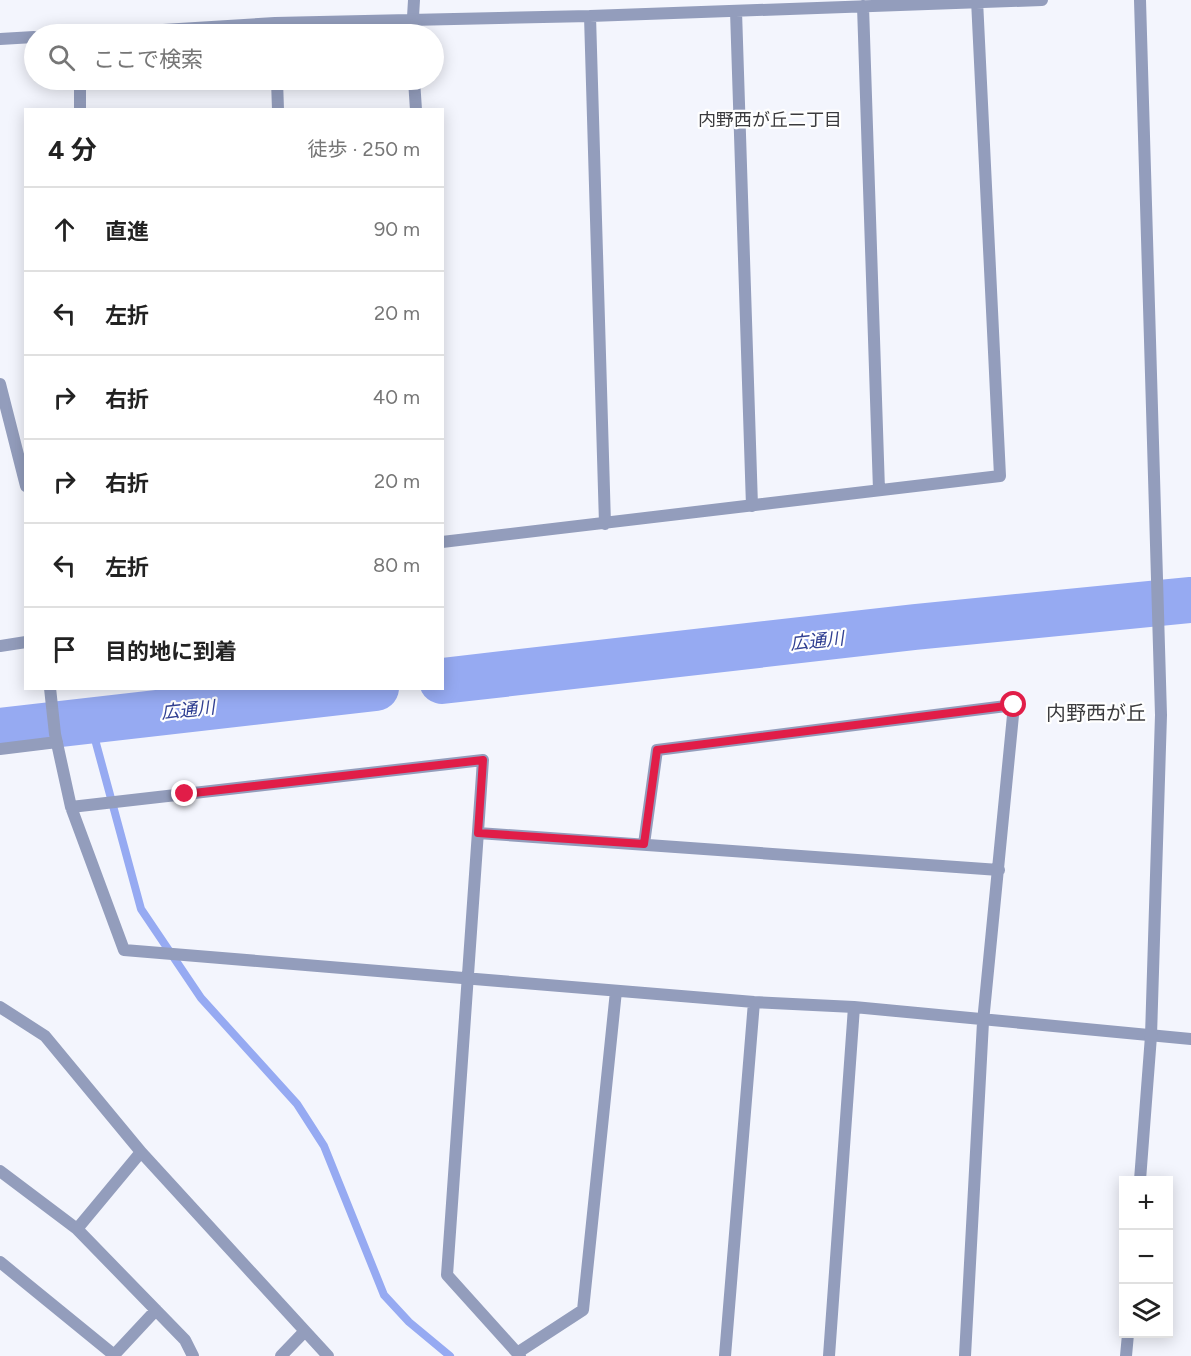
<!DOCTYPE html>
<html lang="ja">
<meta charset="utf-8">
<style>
body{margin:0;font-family:Figtree,"Noto Sans JP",sans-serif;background:#f2f2f2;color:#222}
.controls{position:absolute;right:18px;bottom:18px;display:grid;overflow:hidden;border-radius:0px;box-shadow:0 3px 15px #0003}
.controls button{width:54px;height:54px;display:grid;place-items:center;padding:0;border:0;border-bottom:2px solid #e0e0e0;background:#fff;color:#222;font:30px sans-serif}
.stop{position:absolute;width:18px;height:18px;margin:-14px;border:4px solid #e11d48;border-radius:50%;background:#fff}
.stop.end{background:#e11d48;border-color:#fff;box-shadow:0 2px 6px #0008}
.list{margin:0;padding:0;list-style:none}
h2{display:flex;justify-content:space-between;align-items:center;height:78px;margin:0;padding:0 24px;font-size:26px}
h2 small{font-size:20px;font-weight:400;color:#767676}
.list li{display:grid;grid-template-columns:39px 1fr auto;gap:18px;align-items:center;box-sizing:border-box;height:84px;padding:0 24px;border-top:2px solid #e0e0e0}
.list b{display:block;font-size:22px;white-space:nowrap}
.list em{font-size:20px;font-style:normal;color:#767676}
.icon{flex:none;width:33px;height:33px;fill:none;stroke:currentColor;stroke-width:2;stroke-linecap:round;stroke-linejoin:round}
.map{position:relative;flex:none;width:1191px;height:1356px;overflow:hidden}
.search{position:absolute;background:#fff;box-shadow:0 3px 15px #0003;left:24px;top:24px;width:420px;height:66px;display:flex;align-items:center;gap:15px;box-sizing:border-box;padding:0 21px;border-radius:33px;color:#767676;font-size:22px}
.panel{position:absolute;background:#fff;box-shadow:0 3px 15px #0003;left:24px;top:108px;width:420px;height:582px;border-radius:0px}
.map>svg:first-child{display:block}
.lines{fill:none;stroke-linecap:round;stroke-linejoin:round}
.stream{stroke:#96aaf2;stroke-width:8}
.river{stroke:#96aaf2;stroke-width:46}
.minor{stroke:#939dbc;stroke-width:12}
.tertiary{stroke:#939dbc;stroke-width:12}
.route{stroke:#e11d48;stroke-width:8}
.labels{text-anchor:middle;stroke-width:4.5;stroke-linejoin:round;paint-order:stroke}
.neighbourhood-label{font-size:18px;fill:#3b3b3e;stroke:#fff}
.water-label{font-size:18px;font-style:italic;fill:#324193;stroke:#fff}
.quarter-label{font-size:20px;fill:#3b3b3e;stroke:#fff}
</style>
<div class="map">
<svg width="1191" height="1356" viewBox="0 0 1191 1356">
<rect width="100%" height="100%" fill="#f3f5fd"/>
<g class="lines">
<path class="stream" d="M90,721l51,188 60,89 96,106 27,42 60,149 25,27 41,34"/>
<path class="river" d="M442,681l473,-54 276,-27
M0,731l376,-43"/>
<path class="minor" d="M863,6l16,484
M736,11l16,495
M590,16l15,508
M98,34l177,-11 315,-7 452,-16
M412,34l2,-34
M0,39l34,-2
M80,80v30
M277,80l1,30
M414,80l2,30
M0,384l26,102
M442,542l558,-66 -23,-476
M0,646l26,-4
M50,688l5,46 16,73 53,143 630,52 100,5 337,32
M0,749l57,-7
M71,807l412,-47 -36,515 73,81
M478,833l521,37
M644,844l13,-94 357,-45 -31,317 -18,334
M0,1007l45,29 96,116 -64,77
M141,1152l164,179 -24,25
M0,1171l77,58 108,111 8,16
M0,1262l114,93 42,-45
M305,1331l23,25
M517,1353l66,-43 33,-319
M725,1356l29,-354
M829,1356l25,-349"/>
<path class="tertiary" d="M1140,0l21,715 -10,321 -11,144
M1126,1356l2,-22"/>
</g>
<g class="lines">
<path class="route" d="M185,794l298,-34 -5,73 166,11 13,-94 357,-45"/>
</g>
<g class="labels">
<g class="neighbourhood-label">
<text x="770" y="126">内野西が丘二丁目</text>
</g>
<g class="water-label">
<text transform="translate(817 641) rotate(-6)" y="6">広通川</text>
<text transform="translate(188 710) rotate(-6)" y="6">広通川</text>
</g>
<g class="quarter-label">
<text x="1096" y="720">内野西が丘</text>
</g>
</g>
</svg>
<div class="controls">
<button>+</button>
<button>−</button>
<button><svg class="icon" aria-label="layers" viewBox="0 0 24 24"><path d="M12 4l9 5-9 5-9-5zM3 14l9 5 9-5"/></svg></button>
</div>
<div class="stop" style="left:1014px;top:705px"></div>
<div class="stop end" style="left:185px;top:794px"></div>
<div class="search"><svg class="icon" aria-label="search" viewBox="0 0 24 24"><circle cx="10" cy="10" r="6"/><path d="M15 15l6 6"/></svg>ここで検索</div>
<section class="panel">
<h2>4 分<small>徒歩 · 250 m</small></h2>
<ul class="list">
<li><svg class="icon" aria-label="ahead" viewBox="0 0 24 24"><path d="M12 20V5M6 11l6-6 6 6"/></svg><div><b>直進</b></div><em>90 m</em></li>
<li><svg class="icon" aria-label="left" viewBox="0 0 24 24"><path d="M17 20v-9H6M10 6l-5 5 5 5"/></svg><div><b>左折</b></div><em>20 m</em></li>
<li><svg class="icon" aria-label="right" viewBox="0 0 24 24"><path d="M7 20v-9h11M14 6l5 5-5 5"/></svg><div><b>右折</b></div><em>40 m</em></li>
<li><svg class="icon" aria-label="right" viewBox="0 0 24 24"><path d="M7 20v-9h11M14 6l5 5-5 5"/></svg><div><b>右折</b></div><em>20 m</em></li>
<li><svg class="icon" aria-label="left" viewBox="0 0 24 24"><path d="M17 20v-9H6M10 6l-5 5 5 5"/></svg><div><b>左折</b></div><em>80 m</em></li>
<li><svg class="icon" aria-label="arrive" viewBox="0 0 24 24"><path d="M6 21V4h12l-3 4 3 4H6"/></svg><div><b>目的地に到着</b></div></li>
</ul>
</section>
</div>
